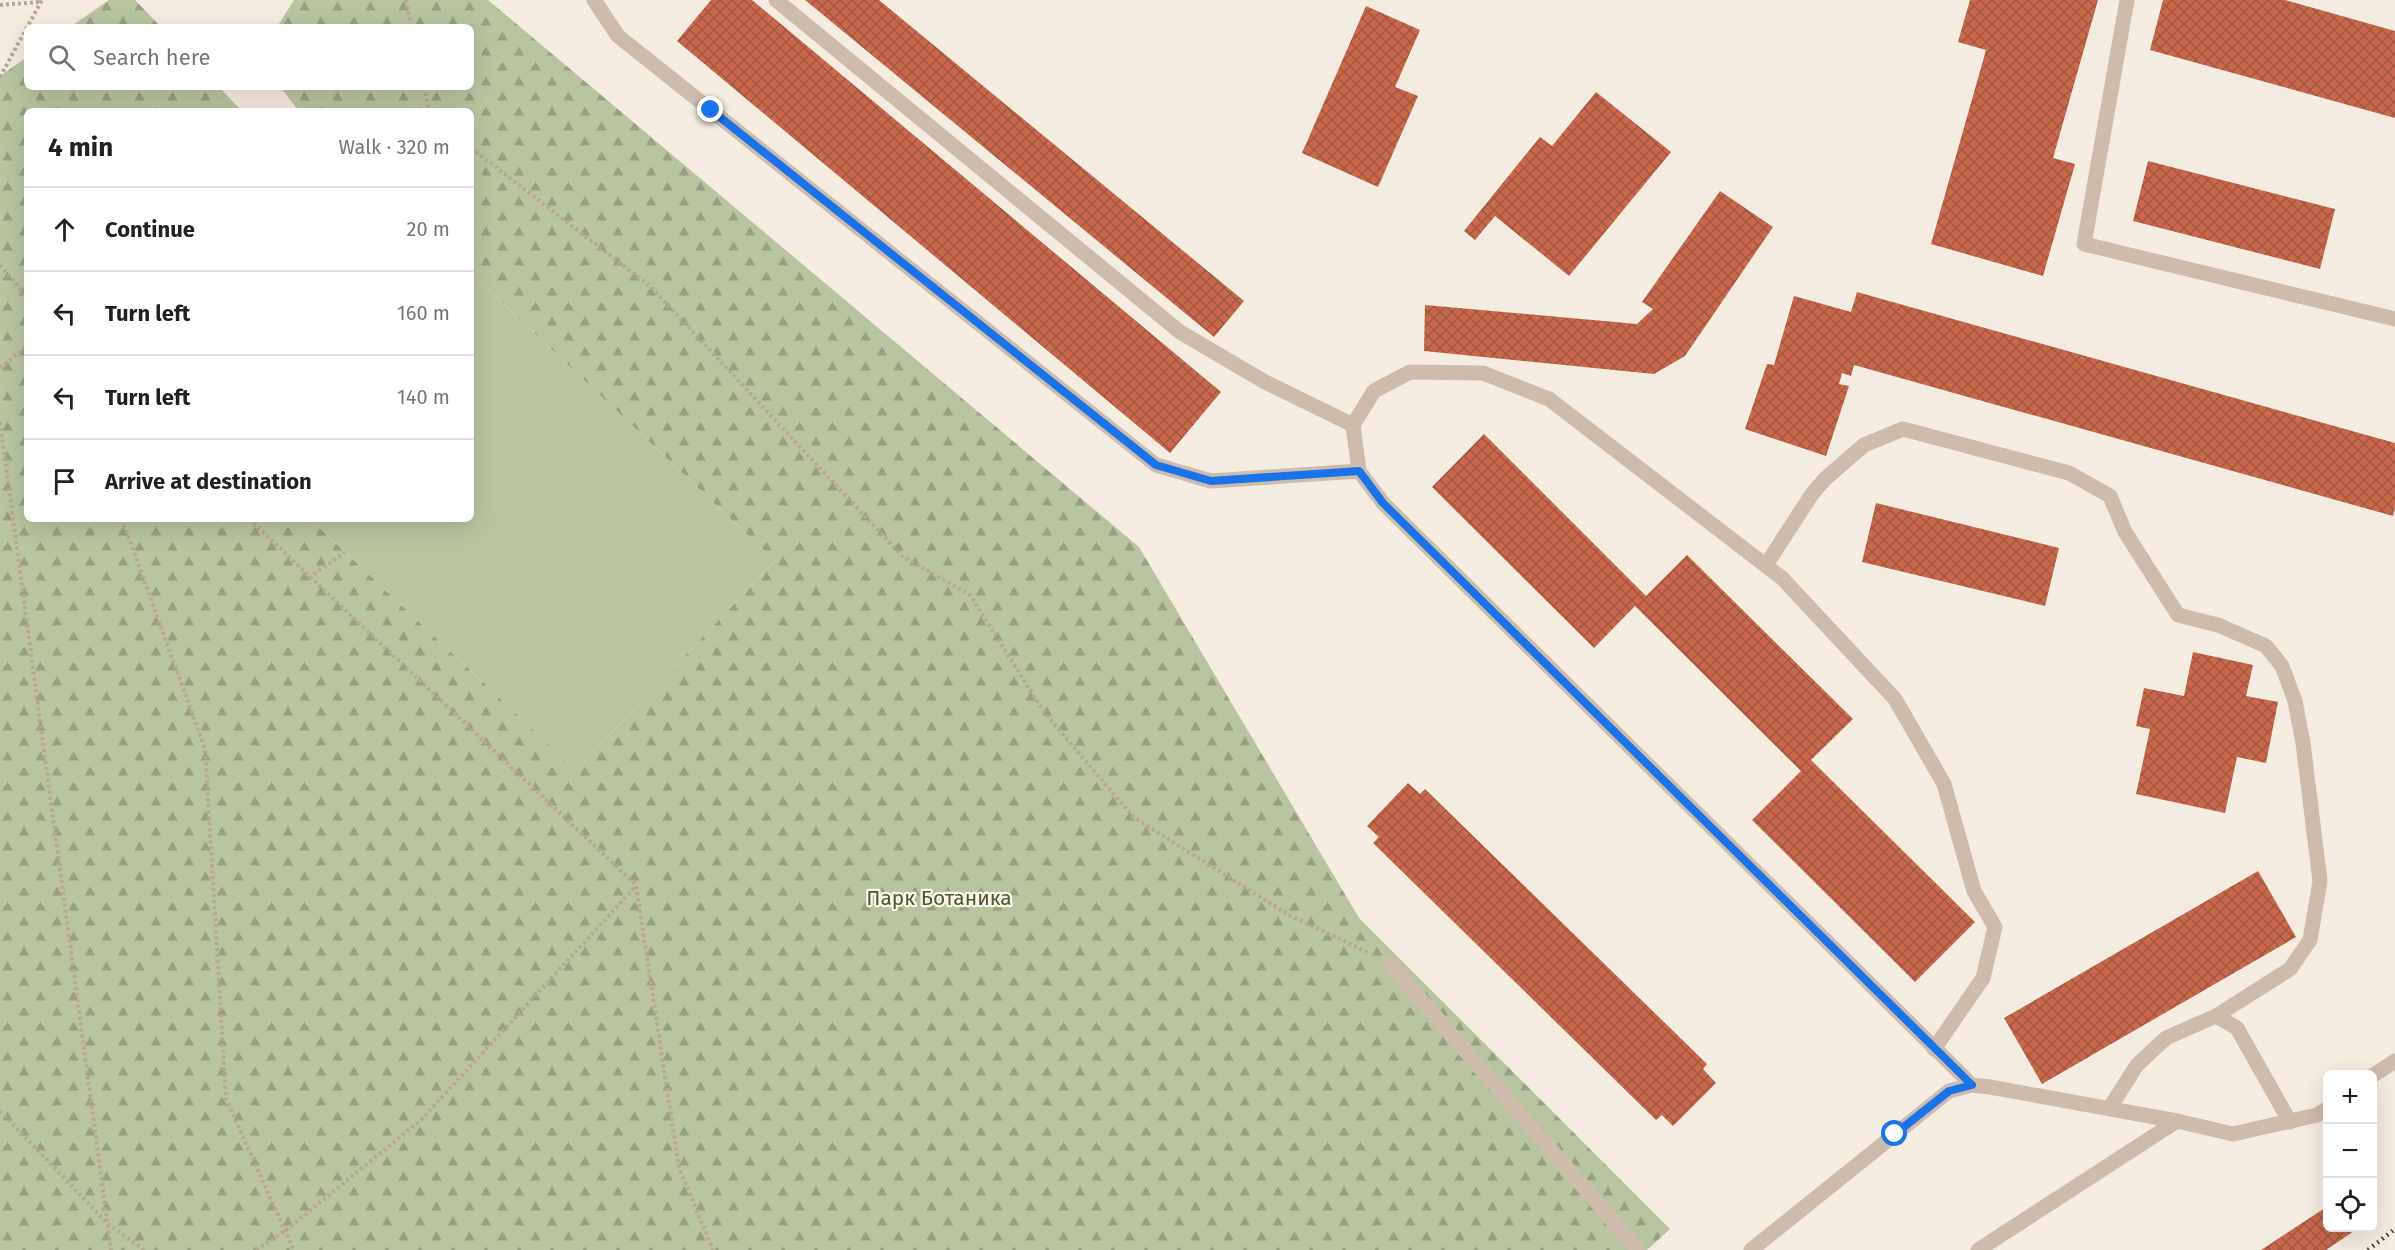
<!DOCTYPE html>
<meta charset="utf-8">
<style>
body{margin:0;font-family:"Fira Sans",sans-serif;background:#f6f6f6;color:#202124}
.controls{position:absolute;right:18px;bottom:18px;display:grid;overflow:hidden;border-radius:9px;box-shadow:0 6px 24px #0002}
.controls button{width:54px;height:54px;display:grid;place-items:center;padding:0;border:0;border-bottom:2px solid #e0e0e0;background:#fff;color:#202124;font:30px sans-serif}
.stop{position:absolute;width:18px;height:18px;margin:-14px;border:4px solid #1a73e8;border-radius:50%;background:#fff}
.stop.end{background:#1a73e8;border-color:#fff;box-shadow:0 2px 6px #0008}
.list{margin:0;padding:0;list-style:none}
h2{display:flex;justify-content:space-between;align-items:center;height:78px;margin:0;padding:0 24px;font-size:26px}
h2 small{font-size:20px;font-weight:400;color:#757577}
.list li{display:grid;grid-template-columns:39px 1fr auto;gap:18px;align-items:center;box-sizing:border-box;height:84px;padding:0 24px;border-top:2px solid #e0e0e0}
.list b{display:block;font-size:22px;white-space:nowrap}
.list em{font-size:20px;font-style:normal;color:#757577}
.icon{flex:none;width:33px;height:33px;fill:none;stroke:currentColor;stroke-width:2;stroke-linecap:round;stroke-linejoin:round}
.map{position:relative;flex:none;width:2395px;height:1250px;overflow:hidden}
.search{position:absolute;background:#fff;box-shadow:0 6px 24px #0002;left:24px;top:24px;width:450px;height:66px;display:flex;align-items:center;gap:15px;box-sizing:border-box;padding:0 21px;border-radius:9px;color:#757577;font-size:22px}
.panel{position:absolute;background:#fff;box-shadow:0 6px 24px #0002;left:24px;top:108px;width:450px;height:414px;border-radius:9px}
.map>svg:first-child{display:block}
.grass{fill:#b8c4a0}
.forest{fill:url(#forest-firs)}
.building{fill:url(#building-cross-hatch)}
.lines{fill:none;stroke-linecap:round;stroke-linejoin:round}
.path{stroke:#b9a596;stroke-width:4;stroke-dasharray:3 3;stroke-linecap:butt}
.minor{stroke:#cdbbac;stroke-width:15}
.rail{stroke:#3b302b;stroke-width:4.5;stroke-dasharray:1.5 4.5;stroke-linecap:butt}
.route{stroke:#1a73e8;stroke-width:8}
.labels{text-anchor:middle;stroke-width:4.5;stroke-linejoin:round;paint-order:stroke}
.park-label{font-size:21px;fill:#4a5a2e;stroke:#fbf5ee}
</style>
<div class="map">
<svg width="2395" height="1250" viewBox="0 0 2395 1250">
<defs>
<pattern id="forest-firs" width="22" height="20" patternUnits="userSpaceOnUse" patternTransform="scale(1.5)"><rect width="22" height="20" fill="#b8c4a0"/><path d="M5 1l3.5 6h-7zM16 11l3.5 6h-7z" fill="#97a083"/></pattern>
<pattern id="building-cross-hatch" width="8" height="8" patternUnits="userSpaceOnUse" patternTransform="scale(1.5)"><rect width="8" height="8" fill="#c8694b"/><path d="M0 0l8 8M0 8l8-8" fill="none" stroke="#a4573f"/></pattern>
</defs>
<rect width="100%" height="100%" fill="#f4ebe1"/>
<path class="grass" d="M471,273l304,288 -199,209 -266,-251h161z"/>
<path class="forest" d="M109,0h26l26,27h-91z
M294,0h194l651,547 220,371 311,311 -23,21h-1647v-1174l27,-19v30h192l23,24h-215v408h283l266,251 199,-209 -304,-288v-162h-172l-19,-24h191v-60h-194z"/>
<path class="building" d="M711,0h41l469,392 -51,61 -493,-412z
M805,0h74l365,301 -30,36z
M1970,0h128l-45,158 22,6 -32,112 -112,-32 55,-194 -28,-8z
M2163,0h122l110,31v87l-245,-68z
M1366,6l54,24 -25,57 23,9 -40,91 -76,-34z
M1596,92l75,60 -102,124 -74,-60 -20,24 -11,-9 76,-94 12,9z
M2148,161l187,48 -15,60 -187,-48z
M1720,191l53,36 -88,129 -31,18 -230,-23 1,-46 212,19 16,-15 -11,-7z
M1857,292l538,151v65l-2,8 -539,-151 -3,11 -9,-3 -3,11 10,2 -23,70 -81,-27 22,-65 7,1 20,-69 57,16z
M1484,434l162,162 41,-41 166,164 -42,41 164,162 -60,60 -163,-162 49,-49 -166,-165 -41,42 -162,-161z
M1876,503l183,45 -14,58 -183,-44z
M2193,652l60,13 -7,31 32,6 -12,61 -29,-6 -12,56 -89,-19 14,-65 -14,-3 8,-38 40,8z
M1408,783l12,11 5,-5 282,275 -4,5 13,14 -43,43 -11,-11 -6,5 -283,-277 6,-6 -12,-11z
M2258,871l38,66 -254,147 -38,-66z
M2328,1206v22l29,1 -31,21h-65z"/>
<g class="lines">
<path class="path" d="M406,0l5,27
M0,5l39,-3
M0,77l42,-77
M424,87l5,24
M471,148l180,139 251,269 68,39 74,117 89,105 156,98 78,37
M0,265l27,32
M0,368l27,-22
M0,422l111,828
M122,519l83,230 21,350 68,151
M249,519l387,366 43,283 34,82
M309,578l36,-26
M0,1111l107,112 37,27
M256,1250l30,-20 135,-110 215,-234"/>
<path class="minor" d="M594,0l24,36 538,429 55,16 148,-10
M776,0l404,332 85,50 88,43
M2127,0l-43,244 311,75
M1766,565l46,-71 13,-15 39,-34 39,-16 166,44 41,23 15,36 53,83 40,10 48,21 16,20 13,35 8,42 17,138 -10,59 -20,29 -74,47
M1390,964l248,286
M1934,1049l49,-71 12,-51 -21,-36 -30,-107 -49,-85 -113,-121 -233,-179 -66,-26 -73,-1 -36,19 -21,34 6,46 24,32 589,582
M2372,1076l23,-15
M2109,1109l28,-44 29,-27 50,-22 21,12 53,94
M1751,1250l198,-159 23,-6 18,2 187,34 56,13 84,-19 11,-7
M1978,1250l199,-129"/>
<path class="rail" d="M2368,1250l27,-21"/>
</g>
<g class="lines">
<path class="route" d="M711,110l445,355 55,16 148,-10 24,32 589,582 -23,6 -54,43"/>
</g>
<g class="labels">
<g class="park-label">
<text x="939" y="905">Парк Ботаника</text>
</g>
</g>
</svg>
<div class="controls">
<button>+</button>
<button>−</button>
<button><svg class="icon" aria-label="locate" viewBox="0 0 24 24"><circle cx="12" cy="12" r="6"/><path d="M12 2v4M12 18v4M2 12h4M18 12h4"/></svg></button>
</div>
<div class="stop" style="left:1895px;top:1134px"></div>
<div class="stop end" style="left:711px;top:110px"></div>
<div class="search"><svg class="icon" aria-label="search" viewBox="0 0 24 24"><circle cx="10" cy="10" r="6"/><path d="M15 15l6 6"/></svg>Search here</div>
<section class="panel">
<h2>4 min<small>Walk · 320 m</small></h2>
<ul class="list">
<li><svg class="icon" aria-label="ahead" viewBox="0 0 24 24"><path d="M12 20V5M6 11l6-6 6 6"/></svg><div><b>Continue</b></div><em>20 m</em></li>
<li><svg class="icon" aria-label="left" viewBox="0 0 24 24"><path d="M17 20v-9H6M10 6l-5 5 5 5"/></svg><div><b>Turn left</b></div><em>160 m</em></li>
<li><svg class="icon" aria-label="left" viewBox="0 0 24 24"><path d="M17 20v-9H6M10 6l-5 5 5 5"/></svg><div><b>Turn left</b></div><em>140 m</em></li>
<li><svg class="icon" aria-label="arrive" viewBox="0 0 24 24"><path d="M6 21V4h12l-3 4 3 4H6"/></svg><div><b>Arrive at destination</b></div></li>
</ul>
</section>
</div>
